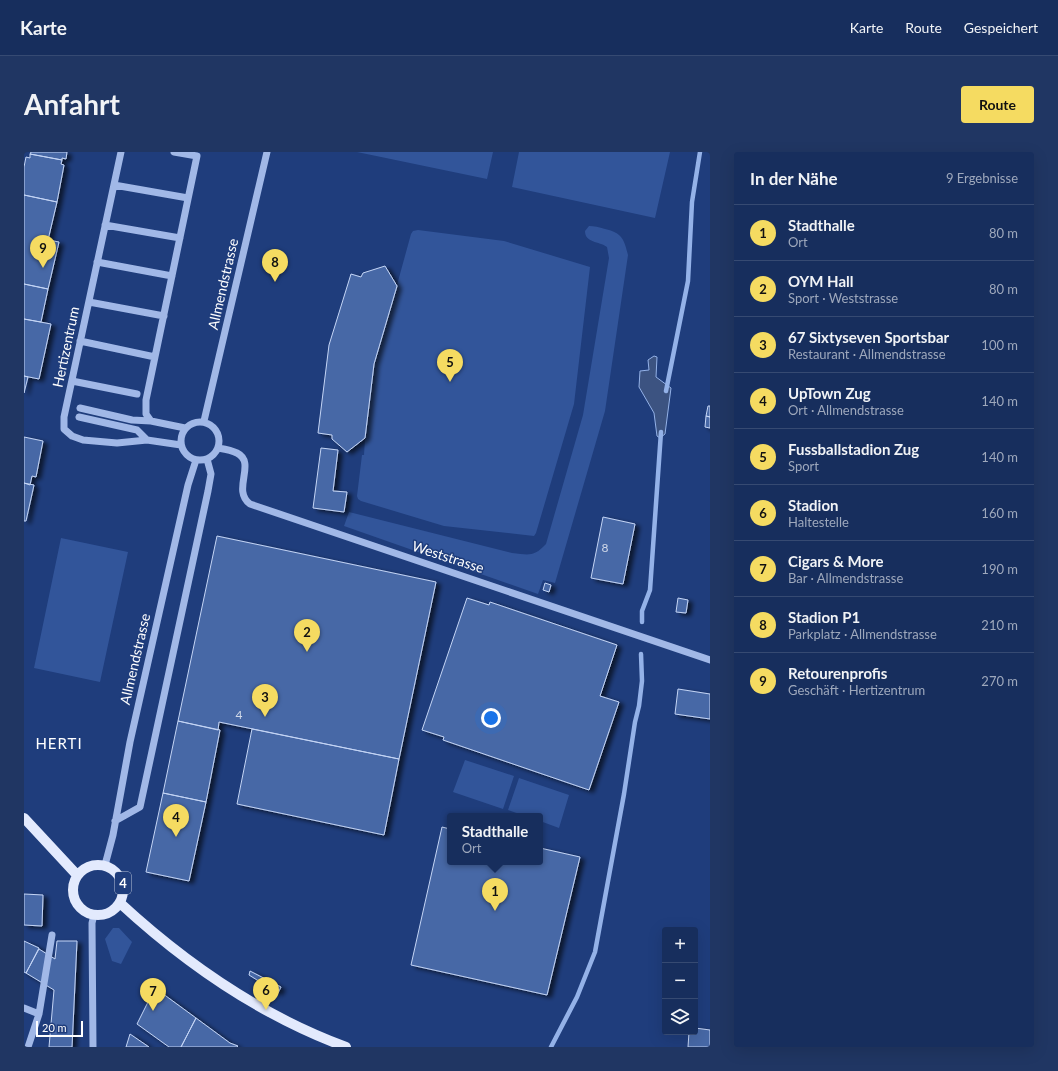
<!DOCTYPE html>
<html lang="de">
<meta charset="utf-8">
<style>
body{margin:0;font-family:Lato,sans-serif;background:#203663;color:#f1f3f6}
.controls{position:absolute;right:12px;bottom:12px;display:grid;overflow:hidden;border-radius:4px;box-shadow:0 4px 16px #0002}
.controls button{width:36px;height:36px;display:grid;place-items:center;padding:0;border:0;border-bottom:1px solid #364a72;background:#172e5d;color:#f1f3f6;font:20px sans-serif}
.scale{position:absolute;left:12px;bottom:10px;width:47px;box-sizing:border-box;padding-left:4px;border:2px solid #fff;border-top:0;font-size:11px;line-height:14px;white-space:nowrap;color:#fff;-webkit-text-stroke:3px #1f3d7c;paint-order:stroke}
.you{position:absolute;left:467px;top:566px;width:14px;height:14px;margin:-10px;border:3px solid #fff;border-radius:50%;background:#1a73e8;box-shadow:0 0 0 6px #1a73e833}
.badge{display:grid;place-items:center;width:26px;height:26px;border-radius:50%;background:#f5db61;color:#111;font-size:13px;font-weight:700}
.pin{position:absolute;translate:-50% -33px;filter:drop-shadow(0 1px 2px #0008)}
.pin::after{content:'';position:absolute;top:21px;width:14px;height:12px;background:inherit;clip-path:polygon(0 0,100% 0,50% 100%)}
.popup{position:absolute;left:423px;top:661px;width:96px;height:52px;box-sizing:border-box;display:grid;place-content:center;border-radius:4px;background:#172e5d;filter:drop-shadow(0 1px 3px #0005);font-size:13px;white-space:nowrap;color:#9ea8bc}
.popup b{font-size:15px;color:#f1f3f6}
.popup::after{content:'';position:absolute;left:50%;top:100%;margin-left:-8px;border:8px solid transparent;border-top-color:#172e5d}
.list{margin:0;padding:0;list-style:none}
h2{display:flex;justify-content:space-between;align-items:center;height:52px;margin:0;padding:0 16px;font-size:17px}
h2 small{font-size:13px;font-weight:400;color:#9ea8bc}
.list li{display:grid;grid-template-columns:26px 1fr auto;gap:12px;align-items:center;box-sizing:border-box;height:56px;padding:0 16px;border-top:1px solid #364a72}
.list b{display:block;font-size:15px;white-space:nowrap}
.list p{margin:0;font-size:13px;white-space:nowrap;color:#9ea8bc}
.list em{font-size:13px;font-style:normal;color:#9ea8bc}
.icon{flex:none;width:22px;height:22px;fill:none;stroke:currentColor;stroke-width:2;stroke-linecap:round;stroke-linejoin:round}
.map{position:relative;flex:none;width:686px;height:895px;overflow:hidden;border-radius:4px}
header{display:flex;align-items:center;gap:24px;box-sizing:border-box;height:56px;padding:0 20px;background:#172e5d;border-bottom:1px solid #364a72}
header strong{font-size:19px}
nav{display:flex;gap:22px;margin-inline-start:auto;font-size:14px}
.intro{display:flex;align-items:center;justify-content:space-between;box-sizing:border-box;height:96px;padding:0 24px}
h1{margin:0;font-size:28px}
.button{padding:10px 18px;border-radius:4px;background:#f5db61;color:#111;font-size:14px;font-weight:700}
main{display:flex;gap:24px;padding:0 24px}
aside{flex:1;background:#172e5d;border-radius:4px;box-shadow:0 4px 16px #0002}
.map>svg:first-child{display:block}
.green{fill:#32559a}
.water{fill:#3c5381;stroke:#94b2e8}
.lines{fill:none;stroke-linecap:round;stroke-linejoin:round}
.stream{stroke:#94b2e8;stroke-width:4.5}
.building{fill:#4767a6;stroke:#c4d5f5;filter:url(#shadow)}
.minor{stroke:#a1b8e7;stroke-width:7}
.major{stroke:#e3eafd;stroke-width:10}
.labels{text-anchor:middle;stroke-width:3;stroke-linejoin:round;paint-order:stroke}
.number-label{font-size:12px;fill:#d1d9e9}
.shield{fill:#1f3d7c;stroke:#bcc5d8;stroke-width:1}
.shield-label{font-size:13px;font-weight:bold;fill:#fff}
.street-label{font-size:14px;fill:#fff;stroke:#1f3d7c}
.neighbourhood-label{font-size:15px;letter-spacing:1px;fill:#fff;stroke:#1f3d7c}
</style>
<header>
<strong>Karte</strong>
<nav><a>Karte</a><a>Route</a><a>Gespeichert</a></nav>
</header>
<div class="intro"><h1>Anfahrt</h1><a class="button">Route</a></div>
<main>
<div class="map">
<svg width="686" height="895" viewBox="0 0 686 895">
<defs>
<filter id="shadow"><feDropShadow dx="4.5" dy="2.5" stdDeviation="2" flood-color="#0009"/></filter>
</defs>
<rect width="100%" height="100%" fill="#1f3d7c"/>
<path class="green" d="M333,0h136l-6,27z
M495,0h151l-15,66 -143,-31z
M565,74c5,0 10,1 16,3 17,4 19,10 23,26l-23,156 -50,172 -12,-3 -5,14 -194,-68 5,-14 163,41c17,2 22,4 34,-9l37,-129 26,-157 -2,-11c-8,-6 -22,-4 -22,-16z
M394,78l86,11 86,26 -16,137 -38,129 -2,3 -90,-10 -83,-25 -3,-2 -1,-3 5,-41h2l1,-16 -18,13 -15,-13v-4l-14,-2 11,-88 22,-71 10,3 2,-4 22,-7 12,19 14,-51 2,-3z
M37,386l67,14 -28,130 -66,-14z
M441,608l49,16 -11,33 -50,-17z
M495,626l50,17 -10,33 -19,-7v-5h-15l-17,-6z
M89,776h6l13,14 -11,22 -9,-3 -7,-22z"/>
<path class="water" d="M630,204l3,1 -1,20 15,11 -6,46 -5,4 -3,-2 -3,-23 -15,-26 1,-16 9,-1 -1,-10z"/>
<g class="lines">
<path class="stream" d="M642,239l22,-110 4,-79 8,-50
M618,470v-11l8,-21 11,-158
M527,895l26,-50 18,-45 29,-158 11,-72 4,-16 3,-25 -1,-27"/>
</g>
<path class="building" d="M7,0h36l-1,7 -4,-1v2l-32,-6z
M6,2l32,6 -1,4 3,1 -7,37 -33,-7v-28l2,-10 4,1z
M0,43l33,7 -9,38 11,2 -11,47 -24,-5z
M361,114l12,20 -23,78 -9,74 -18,14 -15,-13v-4l-14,-2 11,-88 22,-71 10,3 2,-4z
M0,132l24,5 -7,33 -17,-3z
M0,167l27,5 -12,55 -15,-3z
M0,224l4,1 -4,16z
M684,254h2v11l-4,-1z
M682,264l4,1v11l-5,-1z
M0,285l19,4 -7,36 -4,-1 -2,9 -6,-2z
M297,296l17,2 -5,41 14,1 -3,20 -31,-4z
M0,331l10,2 -8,36h-2z
M579,365l32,7 -12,60 -32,-6z
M193,384l219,46 -37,177 -180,-37 -1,8 -40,-9z
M521,431l6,2 -2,7 -6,-2z
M443,446l22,7 1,-3 127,43 -17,51 19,6 -30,88 -146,-50 1,-3 -22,-7z
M654,446l10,2 -2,13 -10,-1z
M654,537l32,5v25l-35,-5z
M154,569l42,9 -14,72 -43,-9z
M228,577l147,30 -15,76 -147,-31z
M139,641l43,9 -17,79 -43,-9z
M418,675l8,2v33h90v-14l40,9 -33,138 -136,-30z
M0,742l19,1 -1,31 -18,-1z
M0,789l15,7 -13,25 -2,-1z
M33,789h20l-5,106h-23l5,-57 -28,-17 13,-24 16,10z
M226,819l31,16 -3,6 -29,-18z
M131,836l41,30 -15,29h-12l-32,-23z
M172,866l34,25 8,3 -1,1h-56z
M671,876l15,2v17h-22l1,-15h6z
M106,882l19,13h-23z"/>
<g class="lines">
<path class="minor" d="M97,0l-57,265v12l8,7 11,4 34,3 30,-3 34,5
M150,0l23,4 -51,244v14l5,7 34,7
M90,33l74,13
M81,73l75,13
M73,110l75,14
M65,150l75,14
M56,189l75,16
M48,229l65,13
M56,256l52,12 19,1
M55,265l58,13 10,10
M180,269l63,-269
M157 289a19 19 0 1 1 38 0a19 19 0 1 1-38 0Z
M194,296c6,1 13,2 19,5 20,10 -6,37 13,51l460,156
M91,669l25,-14 68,-316 3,-17 -4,-15
M81,713l8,-30 17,-93 58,-257 8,-25
M0,856l15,6 -11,33
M15,862l13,-79
M69,895l-1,-124 2,-8"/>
<path class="major" d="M0,666l53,57
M49 738a25 25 0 1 1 50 0a25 25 0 1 1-50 0Z
M96,751c65,60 142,113 226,144"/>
</g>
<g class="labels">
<g class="number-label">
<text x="581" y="400">8</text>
<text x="215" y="567">4</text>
</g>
<rect class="shield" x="91" y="720" width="16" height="22" rx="3"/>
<g class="shield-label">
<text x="99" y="736">4</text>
</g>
<g class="street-label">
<text transform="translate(199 132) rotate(-77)" y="5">Allmendstrasse</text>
<text transform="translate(42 195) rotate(-78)" y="5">Hertizentrum</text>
<text transform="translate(424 405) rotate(18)" y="5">Weststrasse</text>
<text transform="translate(111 507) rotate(-77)" y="5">Allmendstrasse</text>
</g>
<g class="neighbourhood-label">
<text x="35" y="597">HERTI</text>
</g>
</g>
</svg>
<div class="controls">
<button>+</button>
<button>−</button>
<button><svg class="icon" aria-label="layers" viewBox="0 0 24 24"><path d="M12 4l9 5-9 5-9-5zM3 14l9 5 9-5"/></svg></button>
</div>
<div class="scale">20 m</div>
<div class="you"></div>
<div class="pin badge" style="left:471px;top:759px">1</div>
<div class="popup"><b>Stadthalle</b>Ort</div>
<div class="pin badge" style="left:283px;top:500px">2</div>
<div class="pin badge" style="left:241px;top:565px">3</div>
<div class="pin badge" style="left:152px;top:685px">4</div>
<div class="pin badge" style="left:426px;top:230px">5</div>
<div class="pin badge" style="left:242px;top:858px">6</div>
<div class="pin badge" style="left:129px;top:859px">7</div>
<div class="pin badge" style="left:251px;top:130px">8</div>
<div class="pin badge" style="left:19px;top:116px">9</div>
</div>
<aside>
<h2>In der Nähe<small>9 Ergebnisse</small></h2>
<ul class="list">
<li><span class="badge">1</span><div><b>Stadthalle</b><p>Ort</p></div><em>80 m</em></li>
<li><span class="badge">2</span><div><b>OYM Hall</b><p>Sport · Weststrasse</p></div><em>80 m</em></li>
<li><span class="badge">3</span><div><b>67 Sixtyseven Sportsbar</b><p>Restaurant · Allmendstrasse</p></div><em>100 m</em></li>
<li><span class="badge">4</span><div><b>UpTown Zug</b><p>Ort · Allmendstrasse</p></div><em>140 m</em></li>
<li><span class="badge">5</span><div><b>Fussballstadion Zug</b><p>Sport</p></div><em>140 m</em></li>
<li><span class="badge">6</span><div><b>Stadion</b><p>Haltestelle</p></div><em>160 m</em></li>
<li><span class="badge">7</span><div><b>Cigars &amp; More</b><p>Bar · Allmendstrasse</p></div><em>190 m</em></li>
<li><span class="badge">8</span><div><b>Stadion P1</b><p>Parkplatz · Allmendstrasse</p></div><em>210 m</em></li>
<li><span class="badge">9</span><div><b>Retourenprofis</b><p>Geschäft · Hertizentrum</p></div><em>270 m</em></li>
</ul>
</aside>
</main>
